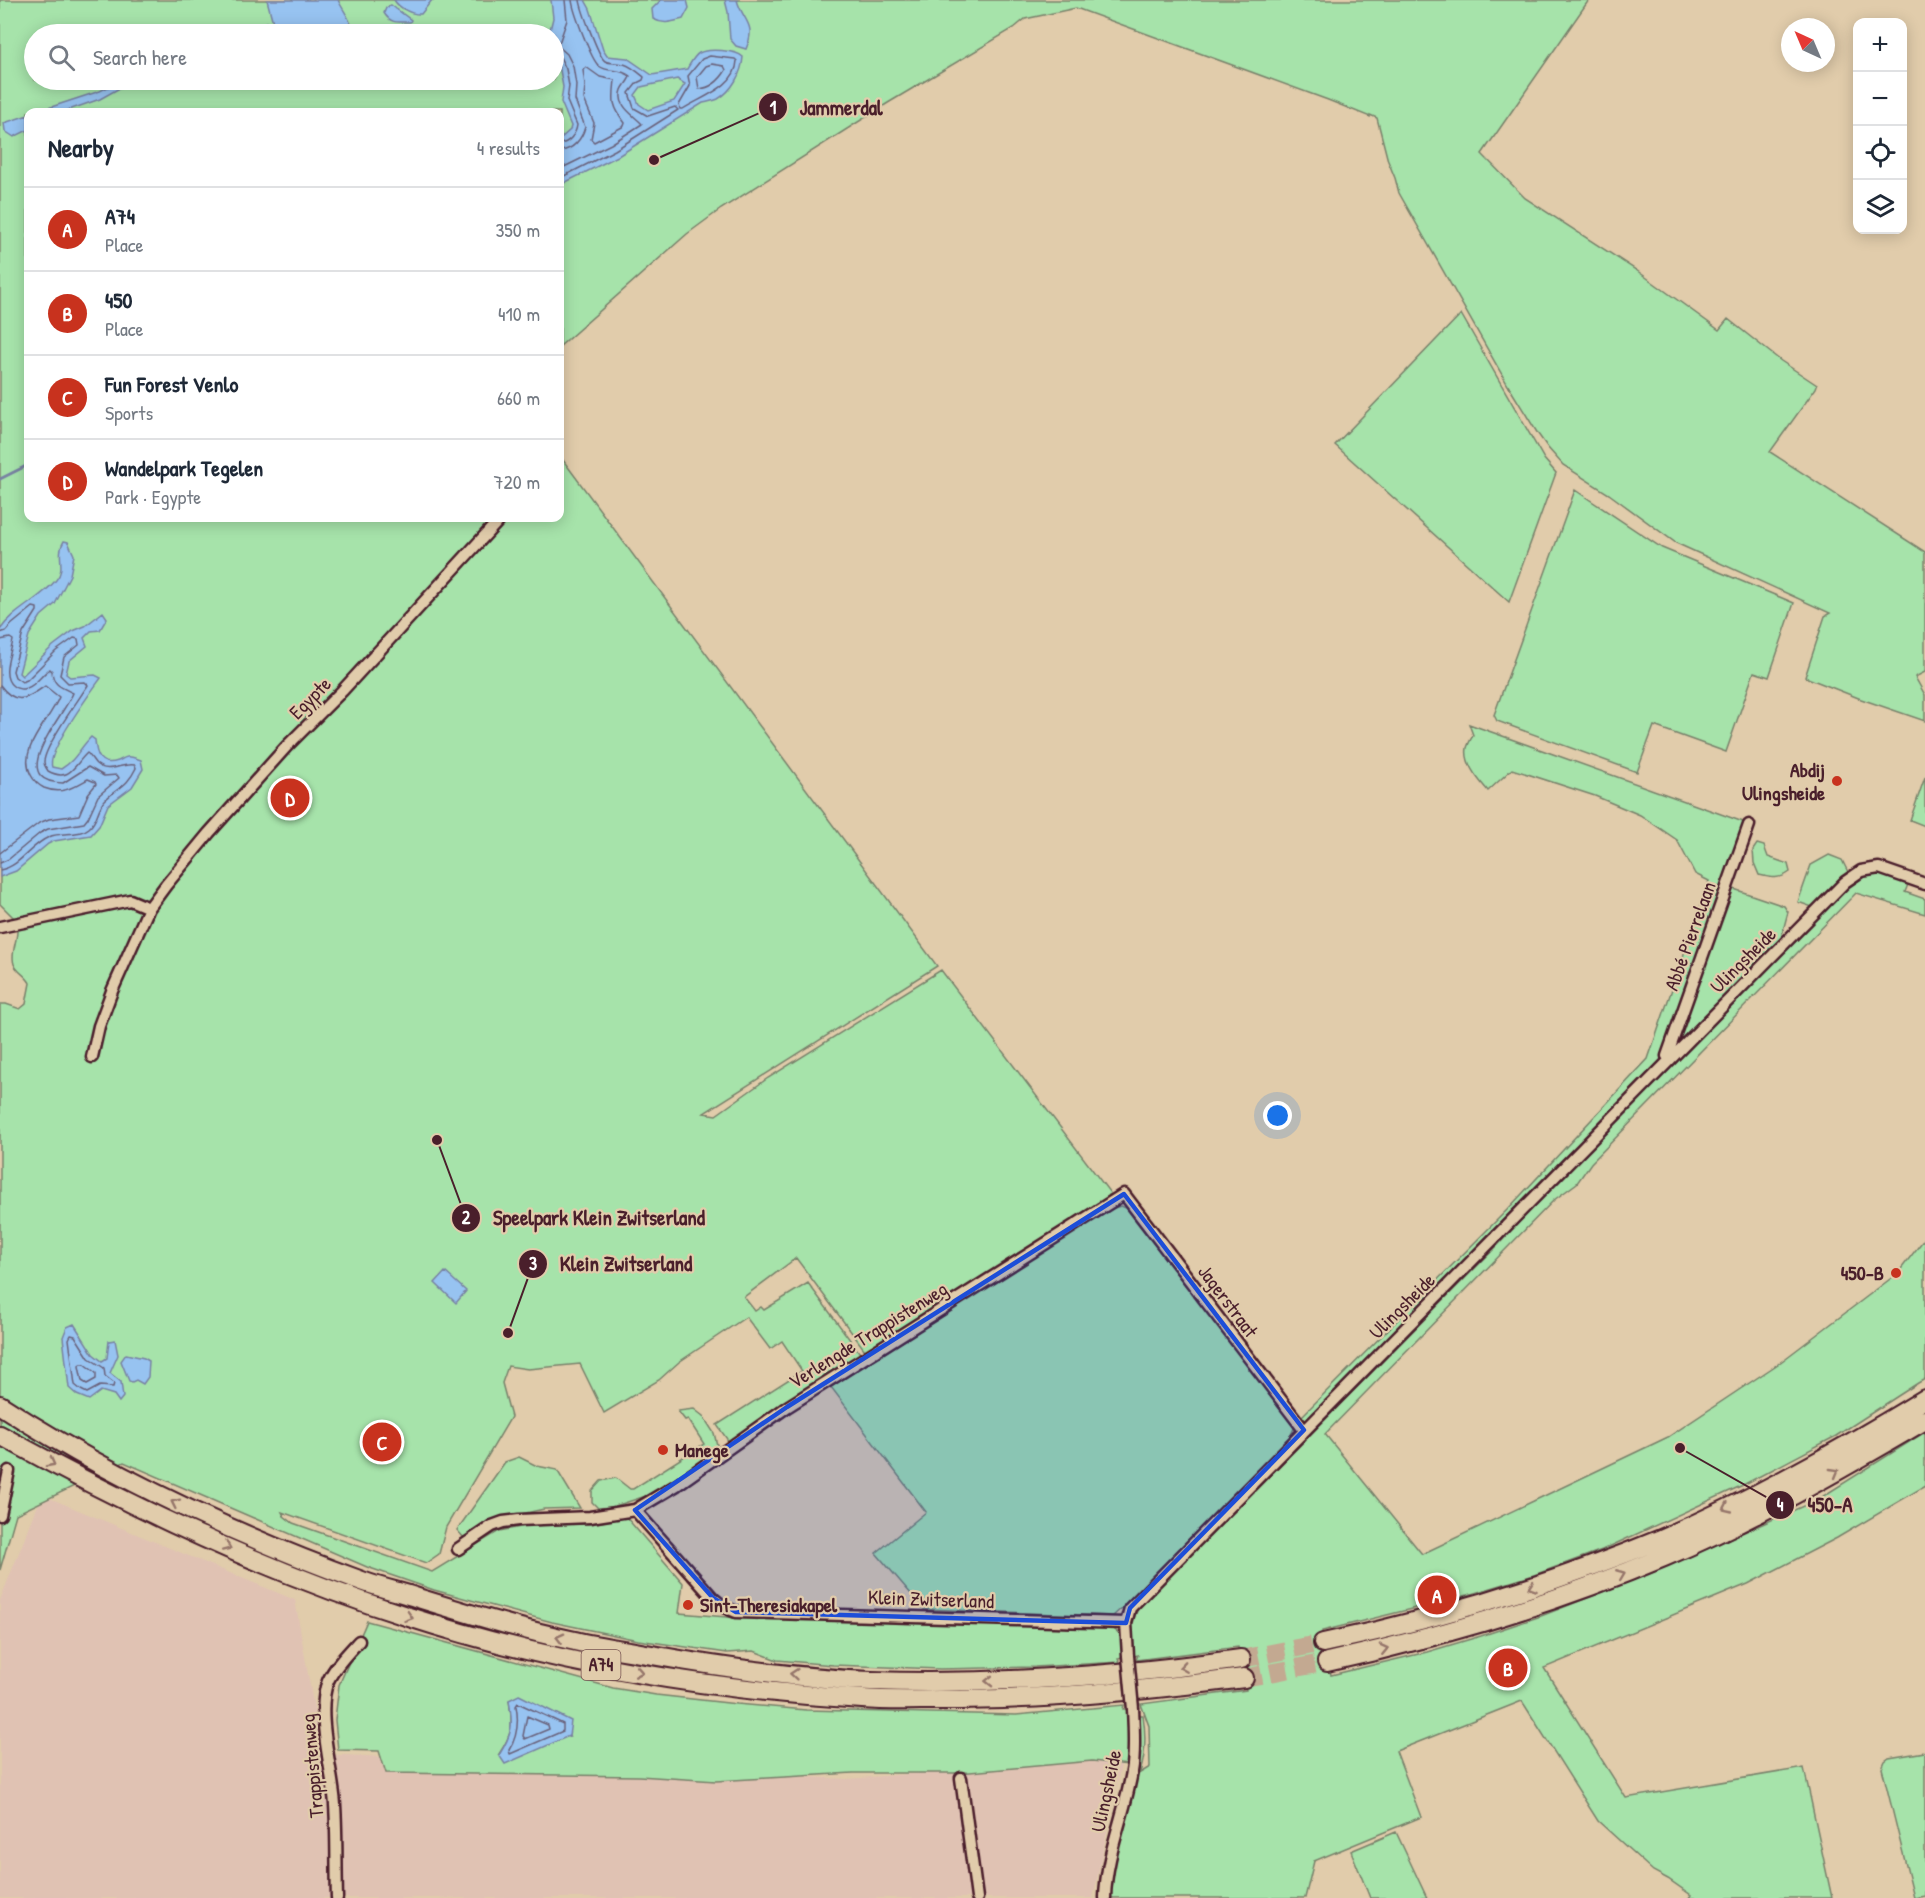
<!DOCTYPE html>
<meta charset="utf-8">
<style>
body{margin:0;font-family:"Patrick Hand",sans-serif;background:#f6f6f7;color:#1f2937}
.controls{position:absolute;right:18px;top:18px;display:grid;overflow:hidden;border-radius:12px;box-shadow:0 3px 15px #0003}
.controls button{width:54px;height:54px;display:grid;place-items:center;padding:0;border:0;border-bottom:2px solid #e0e1e3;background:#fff;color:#1f2937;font:30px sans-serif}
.compass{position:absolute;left:1781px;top:18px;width:54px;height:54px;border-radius:50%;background:#fff;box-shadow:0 3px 15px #0003;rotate:316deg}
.you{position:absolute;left:1278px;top:1116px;width:21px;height:21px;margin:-15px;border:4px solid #fff;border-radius:50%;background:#1a73e8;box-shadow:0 0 0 9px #1a73e833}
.badge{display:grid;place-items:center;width:39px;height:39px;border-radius:50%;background:#c8321e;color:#fff;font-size:20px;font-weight:700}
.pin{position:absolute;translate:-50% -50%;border:3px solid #fff;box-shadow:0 2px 6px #0006}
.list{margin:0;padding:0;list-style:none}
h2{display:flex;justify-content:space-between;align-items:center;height:78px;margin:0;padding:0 24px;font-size:26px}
h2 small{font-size:20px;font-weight:400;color:#747a83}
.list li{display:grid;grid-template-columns:39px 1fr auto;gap:18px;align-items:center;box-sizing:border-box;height:84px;padding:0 24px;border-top:2px solid #e0e1e3}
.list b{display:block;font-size:22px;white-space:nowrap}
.list p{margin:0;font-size:20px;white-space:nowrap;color:#747a83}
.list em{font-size:20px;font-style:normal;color:#747a83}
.icon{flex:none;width:33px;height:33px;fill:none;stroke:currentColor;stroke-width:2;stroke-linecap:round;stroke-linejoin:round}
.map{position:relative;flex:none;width:1925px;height:1898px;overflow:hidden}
.search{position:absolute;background:#fff;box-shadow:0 3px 15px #0003;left:24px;top:24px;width:540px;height:66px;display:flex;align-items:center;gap:15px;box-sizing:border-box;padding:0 21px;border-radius:33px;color:#747a83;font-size:22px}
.panel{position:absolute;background:#fff;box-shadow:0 3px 15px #0003;left:24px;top:108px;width:540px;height:414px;border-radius:12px}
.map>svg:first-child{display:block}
.built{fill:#e0c2b3}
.green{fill:#a6e3aa;stroke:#78816a;stroke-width:1.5;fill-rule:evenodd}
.water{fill:#97c3f1;stroke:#7881a2;stroke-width:1.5;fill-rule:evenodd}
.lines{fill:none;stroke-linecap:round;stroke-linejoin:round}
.shore{stroke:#69617a;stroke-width:1.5}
.stream{stroke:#7881a2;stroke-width:3}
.highway-tunnel{stroke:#c3a991;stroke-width:18;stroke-dasharray:18 9;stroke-linecap:butt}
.street-casing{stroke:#4a1f2b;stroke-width:15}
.highway-casing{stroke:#4a1f2b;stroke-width:22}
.street{stroke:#e1ccab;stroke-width:10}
.highway{stroke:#e1ccab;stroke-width:18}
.street-bridge-casing{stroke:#4a1f2b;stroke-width:15;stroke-linecap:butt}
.street-bridge{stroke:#e1ccab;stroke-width:10}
.oneway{stroke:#96766b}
.marked{fill:#1d4ed8;fill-opacity:0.2;stroke:#1d4ed8;stroke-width:4.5;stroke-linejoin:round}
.poi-dot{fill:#c8321e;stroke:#e1ccab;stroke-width:2}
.labels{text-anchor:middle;stroke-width:4.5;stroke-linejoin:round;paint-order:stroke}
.shield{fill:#e1ccab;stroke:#775351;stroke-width:1.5}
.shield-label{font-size:18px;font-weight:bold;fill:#4a1f2b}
.street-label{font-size:20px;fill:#4a1f2b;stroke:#e1ccab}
.poi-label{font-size:20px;font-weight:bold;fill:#4a1f2b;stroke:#e1ccab;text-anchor:end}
.leader{fill:none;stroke:#4a1f2b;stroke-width:2}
.callout-dot{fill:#4a1f2b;stroke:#e1ccab;stroke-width:2}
.mark-label{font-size:18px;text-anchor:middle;font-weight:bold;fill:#fff}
.callout-label{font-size:21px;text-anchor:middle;font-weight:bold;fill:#4a1f2b;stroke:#e1ccab;stroke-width:4.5;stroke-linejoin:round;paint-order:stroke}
</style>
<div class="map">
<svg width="1925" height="1898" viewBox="0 0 1925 1898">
<rect width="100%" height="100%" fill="#e1ccab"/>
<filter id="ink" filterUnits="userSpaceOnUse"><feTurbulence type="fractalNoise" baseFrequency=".0167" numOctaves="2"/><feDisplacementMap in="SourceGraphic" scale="12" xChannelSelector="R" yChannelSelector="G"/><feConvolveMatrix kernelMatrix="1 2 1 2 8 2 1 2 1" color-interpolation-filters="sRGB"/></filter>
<g filter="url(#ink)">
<path class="built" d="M42,1495l253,105 27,154 526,25 275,-23 -30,142h-1093v-298z"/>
<path class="green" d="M0,0h1589l-107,154 43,44 111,72 83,60 9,-11 53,42 36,24 -1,3 -46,64 155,100v120l-10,5 10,18v26l-64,-22 -56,-22 20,-61 5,-3 -154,-70 -67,-49 -46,-29 -15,-17 -10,-14 -29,-47 -110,-194 -4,-15 -7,-17 -11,-43 -7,-3v2l-42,-17 -252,-92 -51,11 -11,9 -126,75 -167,106 -34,25 -127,112v-234h-532v406h532v-62l377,510 -233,147 12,2 52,-37 173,-108 169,223 -2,4 -241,156 -71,-95 -52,39 11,14 6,-4 3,3 44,-27 54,73 -133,86 -12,-17 85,-54 -20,-30 -12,8 -24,-32 -67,45 -20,18 -55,33 -24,-49 -52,5 -20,-3 -6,17 9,34 -65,110 -7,27 -13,9 -144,-51 2,4 9,7 139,49 67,-41 32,-6 60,-1 35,-7 57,66 -4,30 60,5 372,9 10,8 2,22 -5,1 2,4 -85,5 -95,2 -107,-4 -56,-5 -23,-9 -27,2 -89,-13 -86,-18 -118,-32 -67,-23 -243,-105 -108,52 -16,56v-566h6l14,5 6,-5 4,-21c-4,-8 -13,-11 -16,-19 -4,-10 4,-25 3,-35l6,-2 -23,-23zM34,34h520v46h-520z
M1461,314l83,145 12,14 -47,129 -174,-157z
M1575,490l87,58 132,55 -25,74 -15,-5 -28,80 -72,-26 -17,46 -140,-51 -3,-6z
M1469,724l277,99 -87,243 -353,356 -4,-6 205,-206 141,-151 61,-178 -14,-7 -18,-34 -37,-25 -45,-19 -83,-27 -24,22c-9,-11 -24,-27 -21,-43 1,-4 4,-9 6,-13z
M1925,777v49l-15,-6z
M1757,844l7,2 4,11 20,7 2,8c-11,8 -18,6 -31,3l-5,-12 -1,-13z
M1829,855l13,5 7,14 -34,34 -17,-6 13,-37z
M1879,873l30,9 -4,10 20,7v15l-69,-21 -265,270 -14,20 -23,17 -229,234 97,120 246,-117 110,-73 120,-91 27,-35v141l-7,4 -82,53 -93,49 -141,65 -68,25 -66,20 -146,36 9,44 96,-23 54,-16 60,-20 108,-42 168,-74 108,-68v54l-88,52 -89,46 -204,84 82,130 178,-30 28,130h-143l2,-3 -23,-16 -15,-8 -55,-50 -76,-120 -126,50 25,66 -107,44 -9,37h-196l7,-43 20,-79 4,-34 -2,-27h5c3,20 3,39 -3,58l10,-6 -1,-41 -8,-22 105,-14 -8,-43 -102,13 2,-5 -4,1 -2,-34 7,-15 361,-364 62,-68 287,-290 13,-9z
M1731,888l53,18 4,6 -8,30 -100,101 -5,-4z
M1121,1206l5,2 165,213 3,7 -4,9 -155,159 -22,20 -189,-7 -48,-56 50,-41 -95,-125 279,-178z
M694,1409l9,7 11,17 3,12 -3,10 -39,26 -29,15 -34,11 -14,1 -6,-6v-11l9,-10 15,-3 14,11h3l71,-45 -16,-25 -3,1 -7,-9z
M519,1457l18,9 20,4 23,38 -36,1 -47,10 -33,19 -7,-8 48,-68z
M367,1621l246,67 43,7 81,9 69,6 210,5 108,-10 -1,4h5v56l-36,-4 -133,12h-106l-137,8 -77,-5 -253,-3 -7,-22 -41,-1 -3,-30 4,-35zM509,1701l60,35 -70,18c14,-21 14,-29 10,-53z
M1925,1752v144l-11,2 -32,-130 3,-7 4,-3z
M1396,1832l31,66h-57l-19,-47z"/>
<path class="water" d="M267,0h71c5,10 11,17 14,27l-2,3 -8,4 -7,-2 -3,2h-95l29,-12 2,9 7,-1z
M394,0h38l-11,14c-9,1 -22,-6 -27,-14z
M551,0h34l5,9 13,41 4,6 20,2 25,17 35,-6c3,-5 7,-13 12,-16 9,-5 37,-3 44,4 -1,16 -11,34 -25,42 -4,2 -11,3 -15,4l-85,53 -58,29v-46l10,-9 1,-4 -10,-24 2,-15 -3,-17 -6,-14v-22h-5l4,-16zM677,79l8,5 -11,17 -26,9 -9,-6 -4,-9 6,-8z
M661,0h26l2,8 -6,11c-12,3 -19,6 -30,0l-1,-10z
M725,0h12c6,22 20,23 9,49l-10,-3 -6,-7 -2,-27z
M391,5l20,15 -1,2c-13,0 -19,2 -26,-9l2,-5z
M122,80h12l-34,19 -37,13h-27l64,-21z
M28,115v15l-14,7 -9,-6 -1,-8z
M64,541l4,1 6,13 -4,20 -15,29 -14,12 -12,19 -10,38 3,3 31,-30 20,-15 12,-5 18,-14 4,6 -7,12 -9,1 -7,7 3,8 -18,15 -3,13 4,3 25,-2 6,3c-10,14 -55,74 -49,89l9,2c16,-10 17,-19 30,-32l4,3c1,15 5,27 23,21 1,0 7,-4 9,-4 4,-1 10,2 14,3l2,9 -11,18 -24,18 -9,21 -8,9 -37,6 -6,3 -32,27 -16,6v-247c14,-21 40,-30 56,-50 11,-12 -1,-25 8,-39z
M445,1272l21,19 -10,12 -21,-20z
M74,1324l19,30 9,7 5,-3 2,-17 6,-1 3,15 -8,18 11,9 2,15 -4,5 -5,-7 -13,-4 -12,9 -12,-5 -8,-7 -6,-51 4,-10z
M126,1354l18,4 5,3 -1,16 -5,7 -7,-4 -4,2 -3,-1 -8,-20z
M519,1695l52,26 -2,15 -64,28 -6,-9c14,-22 14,-30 10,-55z"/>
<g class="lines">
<path class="shore" d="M554,55l6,2 6,12 3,17 -2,15 10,24c-1,9 -8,18 -17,19
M710,56l25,3 2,2c-1,26 -36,36 -54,48h-3l-1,-4 11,-19 -2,-10 14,-17z
M712,64l12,2 2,4c-6,10 -14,18 -27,19l-2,-12 9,-11z
M586,67l14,10 15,3c-2,20 -4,25 10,43l-1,3 -30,16 -3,-3 3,-16 -10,-24 1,-14 -2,-15z
M560,151c13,-1 22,-12 25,-24l-10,-27 1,-15 -3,-19 -6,-12 -9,-8 9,-26 -2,-20
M560,169l51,-25 31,-20c-8,-9 -26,-18 -20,-34 2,-5 7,-9 8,-14 -10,-8 -22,-3 -31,-10 -8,-6 -26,-56 -27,-66
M560,178l55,-28 63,-40 -3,-3 -27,9 -14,-8 -5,-15 8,-10 6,-3 1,-3c-6,-5 -13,-11 -20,-13 -6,-2 -14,0 -19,-3 -6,-3 -24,-53 -25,-61
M0,633l6,-2 5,-6 22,-18 4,1v3l-14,22 -10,38 2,6 7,5 5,-2 29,-29 18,-13 4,1 1,6 -15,12 -4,18 8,8 17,-1 3,3c-9,14 -44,62 -44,77 0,4 2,5 4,9 22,12 26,-6 39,-18 3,2 6,8 9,11 13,11 26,-2 39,1l1,3c-9,19 -18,19 -31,32 -8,8 -7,21 -16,28 -10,9 -28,3 -40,9 -19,8 -28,29 -49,33
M0,640l10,-2 3,2c-2,14 -13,36 0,46 4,3 10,4 14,2 9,-3 15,-14 23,-19l2,2c1,15 10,16 21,22 -8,21 -70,89 -10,90l25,-16 16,9 13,-1 2,3 -21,18 -10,22 -4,5 -36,6 -8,4 -31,26 -9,4
M0,685c16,22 28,13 45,1l14,11c-9,24 -42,51 -28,78 3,6 7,10 13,13 18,7 28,0 44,-9l7,3 1,2 -8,10 -9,21 -30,4 -10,4 -39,30
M71,1335l4,1 14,22 15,10 1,8 9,7 -1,4 -13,-1 -13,7 -6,-3 -6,-5 -6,-46z
M80,1364h4l12,9v6l-9,5 -5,-3 -3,-15z
M518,1703l45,21v7l-53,23 -1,-4c9,-14 10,-28 7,-44z
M527,1716l21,9 1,4 -24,10 -2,-3z"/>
<path class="stream" d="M0,479l28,-14"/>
<path class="highway-tunnel" d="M1241,1659l82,-16
M1244,1678l83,-16"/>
<defs>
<path id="street" d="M0,927l130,-27 19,8
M92,1057l7,-31 13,-35 37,-83 17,-23 43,-52 78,-87 55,-55 159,-173
M1670,1059l-3,-3 82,-231
M635,1510l78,88 11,9 12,5 390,11
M0,1515l9,-44
M458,1549l34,-23 11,-4 16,-2 71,-3 45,-7 42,-25 110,-78 337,-213 180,236
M1128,1656l-2,-33 4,-15c238,-243 476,-485 715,-726l16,-11 18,-3 46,16
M961,1778l16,120
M337,1898c-1,-31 0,-62 -2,-93 -2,-34 -20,-92 -7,-124 7,-15 20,-28 31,-40
M1105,1898c1,-46 22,-88 28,-133 2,-19 1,-38 0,-56"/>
<path id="highway" d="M0,1405c112,73 236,130 362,176 19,7 38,11 56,17 52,16 104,32 157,43 25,6 51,9 77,14 72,13 146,23 219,26 124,4 247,-5 370,-22
M0,1435c130,72 267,137 409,182 146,47 300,73 453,82 26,2 52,1 78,1 103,0 202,-9 304,-22
M1323,1643c116,-24 229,-59 338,-104 91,-39 179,-88 264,-140
M1327,1662c115,-25 228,-59 337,-105 91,-38 176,-87 261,-137"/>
</defs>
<use href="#street" class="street-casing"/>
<use href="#highway" class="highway-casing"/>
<use href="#street" class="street"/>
<use href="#highway" class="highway"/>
<defs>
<path id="street-bridge" d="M1128,1656l5,53"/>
</defs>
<use href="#street-bridge" class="street-bridge-casing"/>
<use href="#street-bridge" class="street-bridge"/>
</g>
<defs><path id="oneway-chevron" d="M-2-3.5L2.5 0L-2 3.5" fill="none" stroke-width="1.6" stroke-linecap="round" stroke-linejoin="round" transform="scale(1.5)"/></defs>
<g class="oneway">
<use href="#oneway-chevron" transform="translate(51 1463) rotate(28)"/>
<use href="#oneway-chevron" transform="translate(1835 1472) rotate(-30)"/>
<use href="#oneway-chevron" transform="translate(175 1503) rotate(-154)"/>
<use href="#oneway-chevron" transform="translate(1727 1508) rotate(155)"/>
<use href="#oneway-chevron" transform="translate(227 1547) rotate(24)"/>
<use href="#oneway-chevron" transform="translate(1621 1574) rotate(-22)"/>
<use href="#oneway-chevron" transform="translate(1532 1587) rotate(161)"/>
<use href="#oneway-chevron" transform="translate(409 1617) rotate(18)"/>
<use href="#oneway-chevron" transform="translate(560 1638) rotate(-166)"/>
<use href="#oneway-chevron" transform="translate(1384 1649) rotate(-13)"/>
<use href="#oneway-chevron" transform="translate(1183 1667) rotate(172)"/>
<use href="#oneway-chevron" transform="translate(639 1672) rotate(10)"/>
<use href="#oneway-chevron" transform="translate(794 1674) rotate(-175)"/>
<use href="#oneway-chevron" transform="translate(989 1681) rotate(179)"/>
</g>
</g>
<path class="marked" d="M1124,1194l180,236 -174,178 -4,15 -390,-11 -23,-14 -78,-88 152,-103z"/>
<g class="poi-dot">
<circle cx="1837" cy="781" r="6"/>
<circle cx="1896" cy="1273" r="6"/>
<circle cx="663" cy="1450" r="6"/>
<circle cx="688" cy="1605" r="6"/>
</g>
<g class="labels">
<rect class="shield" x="581.5" y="1650" width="39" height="30" rx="4.5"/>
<g class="shield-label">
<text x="601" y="1671">A74</text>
</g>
<g class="street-label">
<text transform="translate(310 698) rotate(-45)" y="7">Egypte</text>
<text transform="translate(1690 936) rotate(-70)" y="7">Abbé Pierrelaan</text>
<text transform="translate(1743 960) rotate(-45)" y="7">Ulingsheide</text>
<text transform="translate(1228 1301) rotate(53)" y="7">Jagerstraat</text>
<text transform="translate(1402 1306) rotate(-45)" y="7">Ulingsheide</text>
<text transform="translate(868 1335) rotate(-32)" y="7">Verlengde Trappistenweg</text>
<text transform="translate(931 1599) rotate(2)" y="7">Klein Zwitserland</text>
<text transform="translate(312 1766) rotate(-95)" y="7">Trappistenweg</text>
<text transform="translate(1106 1791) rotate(-78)" y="7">Ulingsheide</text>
</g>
<g class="poi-label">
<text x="1825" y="777">Abdij<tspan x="1825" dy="23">Ulingsheide</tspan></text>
<text x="1884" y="1280">450-B</text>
<text x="675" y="1457" text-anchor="start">Manege</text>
<text x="700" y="1612" text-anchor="start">Sint-Theresiakapel</text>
</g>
</g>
<path class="leader" d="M654 160L773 107M437 1140L466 1218M508 1333L533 1264M1680 1448L1780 1505"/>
<g class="callout-dot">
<circle cx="654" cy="160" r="6"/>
<circle cx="437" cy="1140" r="6"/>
<circle cx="508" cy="1333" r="6"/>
<circle cx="1680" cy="1448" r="6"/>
<circle cx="773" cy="107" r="15"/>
<circle cx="466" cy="1218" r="15"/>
<circle cx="533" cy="1264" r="15"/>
<circle cx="1780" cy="1505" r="15"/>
</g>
<g class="mark-label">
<text x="773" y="114">1</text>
<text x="466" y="1224">2</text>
<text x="533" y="1270">3</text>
<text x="1780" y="1511">4</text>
</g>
<g class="callout-label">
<text x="841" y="115">Jammerdal</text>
<text x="599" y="1225">Speelpark Klein Zwitserland</text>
<text x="626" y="1271">Klein Zwitserland</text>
<text x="1830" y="1512">450-A</text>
</g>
</svg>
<div class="controls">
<button>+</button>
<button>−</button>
<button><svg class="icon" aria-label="locate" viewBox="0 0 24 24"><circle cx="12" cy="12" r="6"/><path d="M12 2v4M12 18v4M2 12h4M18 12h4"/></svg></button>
<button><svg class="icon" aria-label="layers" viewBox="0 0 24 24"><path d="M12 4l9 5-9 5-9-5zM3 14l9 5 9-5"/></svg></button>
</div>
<svg class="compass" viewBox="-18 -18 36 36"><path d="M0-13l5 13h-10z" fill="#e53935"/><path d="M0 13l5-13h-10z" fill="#747a83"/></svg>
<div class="you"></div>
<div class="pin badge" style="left:1437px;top:1595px">A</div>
<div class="pin badge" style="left:1508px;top:1668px">B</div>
<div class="pin badge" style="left:382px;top:1442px">C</div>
<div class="pin badge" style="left:290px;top:798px">D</div>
<div class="search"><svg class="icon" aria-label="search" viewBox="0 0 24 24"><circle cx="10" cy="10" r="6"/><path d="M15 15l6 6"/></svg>Search here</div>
<section class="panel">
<h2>Nearby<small>4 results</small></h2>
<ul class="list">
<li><span class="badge">A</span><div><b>A74</b><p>Place</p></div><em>350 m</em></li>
<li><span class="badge">B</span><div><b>450</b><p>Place</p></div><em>410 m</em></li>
<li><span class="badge">C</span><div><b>Fun Forest Venlo</b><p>Sports</p></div><em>660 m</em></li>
<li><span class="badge">D</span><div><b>Wandelpark Tegelen</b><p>Park · Egypte</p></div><em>720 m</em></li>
</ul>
</section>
</div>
